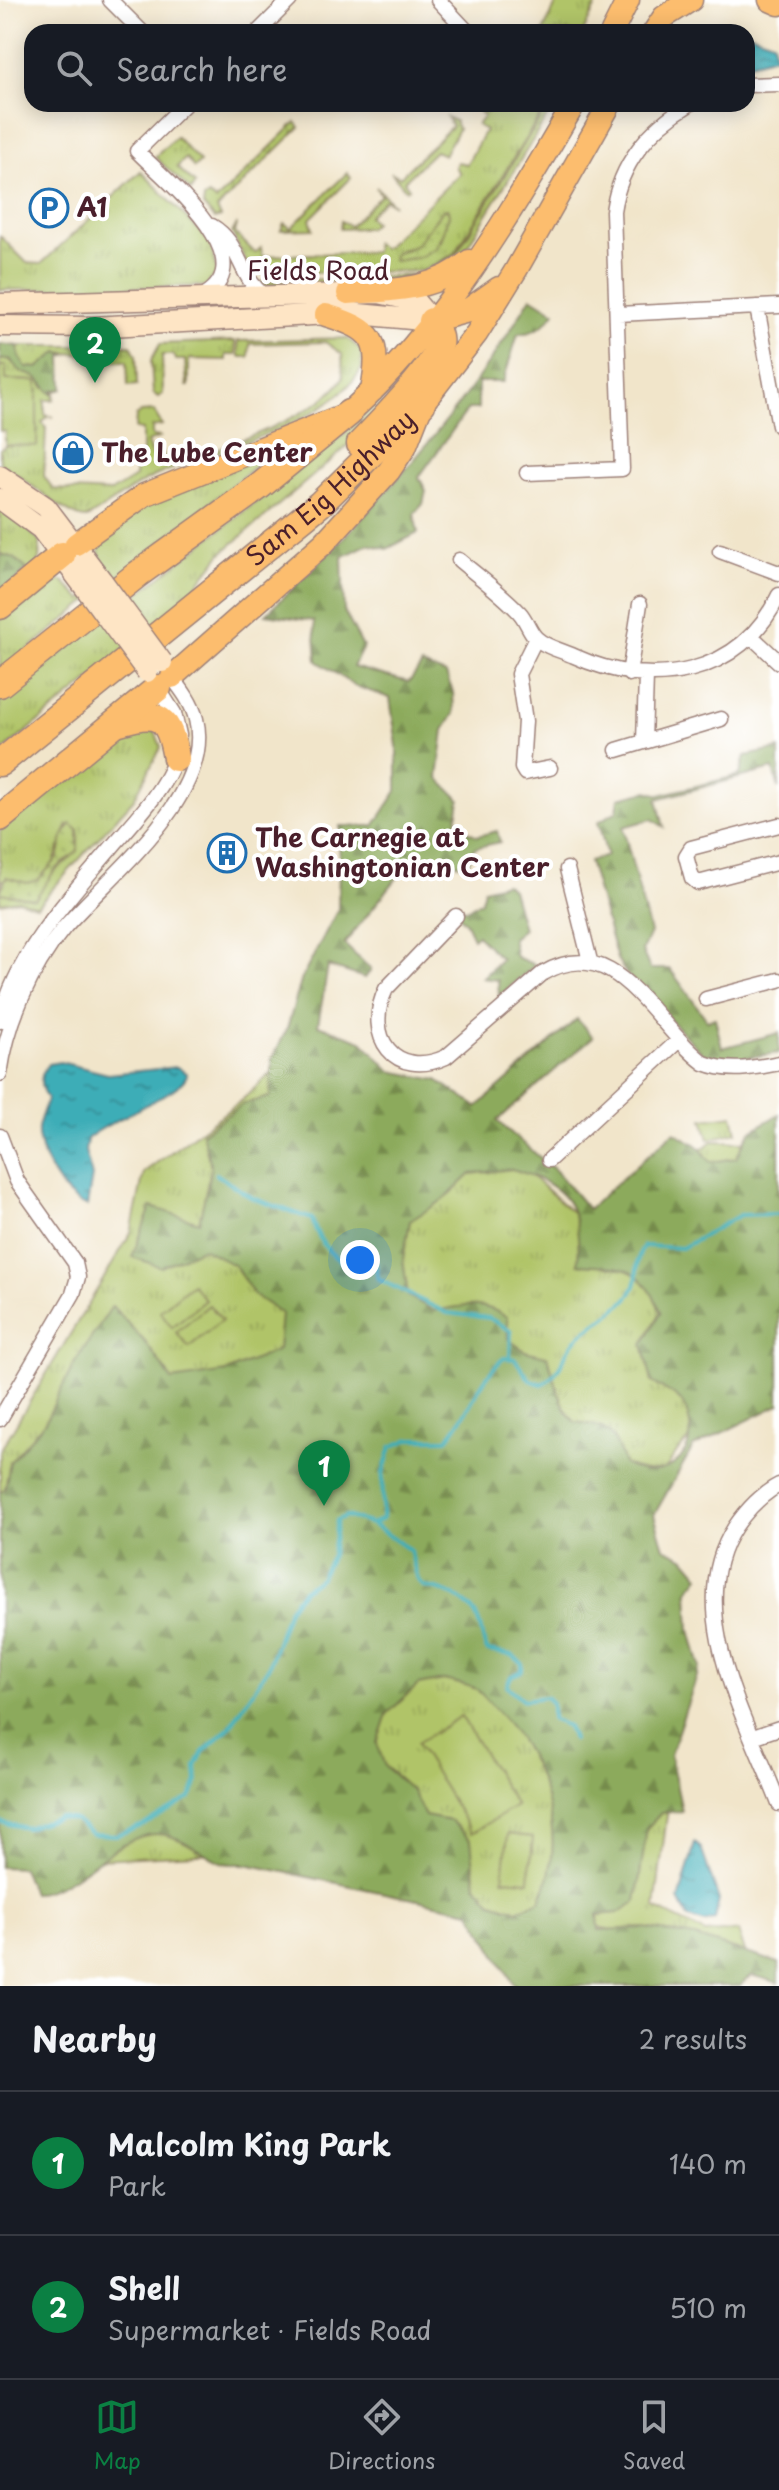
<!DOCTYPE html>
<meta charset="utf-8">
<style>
body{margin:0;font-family:"Playpen Sans",sans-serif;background:#20242c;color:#f1f3f6}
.you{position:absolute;left:360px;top:1260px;width:28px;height:28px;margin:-20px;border:6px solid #fff;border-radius:50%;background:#1a73e8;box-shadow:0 0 0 12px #1a73e833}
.badge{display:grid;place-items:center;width:52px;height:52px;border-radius:50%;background:#0b8043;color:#fff;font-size:26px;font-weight:700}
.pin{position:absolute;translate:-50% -66px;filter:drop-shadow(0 2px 4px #0008)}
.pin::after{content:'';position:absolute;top:42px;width:28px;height:24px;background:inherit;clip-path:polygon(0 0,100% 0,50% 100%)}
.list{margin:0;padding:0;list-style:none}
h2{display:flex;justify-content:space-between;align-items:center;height:104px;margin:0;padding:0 32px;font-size:34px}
h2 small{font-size:26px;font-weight:400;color:#9ea1a6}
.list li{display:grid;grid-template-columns:52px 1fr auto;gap:24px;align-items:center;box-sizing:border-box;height:144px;padding:0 32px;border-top:2px solid #363941}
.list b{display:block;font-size:30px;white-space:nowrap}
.list p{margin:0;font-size:26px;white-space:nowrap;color:#9ea1a6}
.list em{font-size:26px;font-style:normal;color:#9ea1a6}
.icon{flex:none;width:44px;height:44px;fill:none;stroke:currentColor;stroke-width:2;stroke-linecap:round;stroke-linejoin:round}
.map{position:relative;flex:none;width:779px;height:1986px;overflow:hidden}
.search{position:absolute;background:#171b24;box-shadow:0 4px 20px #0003;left:24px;right:24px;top:24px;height:88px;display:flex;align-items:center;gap:20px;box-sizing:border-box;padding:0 28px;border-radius:24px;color:#9ea1a6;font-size:30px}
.sheet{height:392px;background:#171b24}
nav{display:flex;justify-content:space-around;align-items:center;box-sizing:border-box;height:112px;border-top:2px solid #363941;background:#171b24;font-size:22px;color:#9ea1a6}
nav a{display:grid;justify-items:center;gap:4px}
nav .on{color:#0b8043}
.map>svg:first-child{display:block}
.grass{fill:url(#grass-tufts);stroke:#7d724a;stroke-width:2;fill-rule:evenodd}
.forest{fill:url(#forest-firs);stroke:#6b6444;stroke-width:2;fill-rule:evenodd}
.garden{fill:url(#garden-dots);stroke:#7d724a;stroke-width:2}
.pitch{fill:#b0c468;stroke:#7d724a;stroke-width:2}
.water{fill:url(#water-ripples);stroke:#436671;stroke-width:2}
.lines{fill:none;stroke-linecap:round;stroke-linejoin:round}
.stream{stroke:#3cadb7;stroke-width:4}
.street-casing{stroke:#9e827a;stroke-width:17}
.secondary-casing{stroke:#9e827a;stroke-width:23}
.primary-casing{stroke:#9e827a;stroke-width:25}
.highway-casing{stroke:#9e827a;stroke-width:29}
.street{stroke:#fff;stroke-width:14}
.secondary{stroke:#fee5c5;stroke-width:20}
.primary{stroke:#fcbd6e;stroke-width:22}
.highway{stroke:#fcbd6e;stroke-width:26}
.secondary-bridge-casing{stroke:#9e827a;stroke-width:23;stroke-linecap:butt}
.secondary-bridge{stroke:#fee5c5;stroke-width:20}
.labels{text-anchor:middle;stroke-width:8;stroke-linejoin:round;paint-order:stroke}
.poi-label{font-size:26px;font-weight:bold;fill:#4a1f2b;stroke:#fff;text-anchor:start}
.street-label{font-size:26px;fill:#4a1f2b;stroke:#fff}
</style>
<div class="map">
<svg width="779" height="1986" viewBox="0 0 779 1986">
<defs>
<pattern id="grass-tufts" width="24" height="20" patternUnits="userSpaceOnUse" patternTransform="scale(2)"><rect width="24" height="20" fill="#b0c468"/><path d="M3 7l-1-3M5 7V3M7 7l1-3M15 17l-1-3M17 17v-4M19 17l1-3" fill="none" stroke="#99a85a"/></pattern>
<pattern id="forest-firs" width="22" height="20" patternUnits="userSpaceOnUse" patternTransform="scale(2)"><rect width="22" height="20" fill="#8caa5c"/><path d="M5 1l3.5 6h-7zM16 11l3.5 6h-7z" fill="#748a4c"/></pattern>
<pattern id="garden-dots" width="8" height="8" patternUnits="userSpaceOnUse" patternTransform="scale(2)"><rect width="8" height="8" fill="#b0c468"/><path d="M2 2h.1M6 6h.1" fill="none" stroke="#99a85a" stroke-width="1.8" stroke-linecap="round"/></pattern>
<pattern id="water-ripples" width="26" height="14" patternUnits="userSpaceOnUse" patternTransform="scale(2)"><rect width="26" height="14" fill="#3cadb7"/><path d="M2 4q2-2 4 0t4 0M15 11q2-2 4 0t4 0" fill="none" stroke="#348c95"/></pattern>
</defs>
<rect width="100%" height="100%" fill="#fff"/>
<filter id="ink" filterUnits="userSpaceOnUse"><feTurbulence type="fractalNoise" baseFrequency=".0125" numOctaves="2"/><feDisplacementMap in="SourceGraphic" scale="16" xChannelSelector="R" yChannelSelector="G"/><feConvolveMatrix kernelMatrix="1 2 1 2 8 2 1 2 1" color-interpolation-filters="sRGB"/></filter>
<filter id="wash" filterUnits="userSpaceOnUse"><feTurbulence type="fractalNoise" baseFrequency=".006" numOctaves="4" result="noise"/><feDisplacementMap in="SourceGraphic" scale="32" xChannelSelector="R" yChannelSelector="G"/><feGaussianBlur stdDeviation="1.8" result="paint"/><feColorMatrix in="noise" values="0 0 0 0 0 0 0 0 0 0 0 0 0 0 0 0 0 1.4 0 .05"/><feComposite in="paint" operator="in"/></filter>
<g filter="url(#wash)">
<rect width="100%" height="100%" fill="#f1e5ca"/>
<path class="grass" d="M558,0h41l-16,32h-40z
M471,104h6l9,9 9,-9h52l-93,150 -32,17 -170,3 -20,-41 5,-9 -2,9 20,20 6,-5 1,8 112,-4 1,-9 8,6 77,-76 -5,-6 2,-5 10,2 18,-34 -8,-5 7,-9zM443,210l6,5 -8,26 -8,9 -16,8 -24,2 4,-9 18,-5z
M549,104h6l-92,149 -12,13 -22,5 27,-17z
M447,117l8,4 3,8 -14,26 -9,-4 -31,30 5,7 -3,2 -15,-18 9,5 52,-51z
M296,122l4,5 -83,82 4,8 -6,2 -12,-13 1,-7 5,-3 7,5z
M176,137l24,25 -6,6 -8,-10 -9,9 18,17 -4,7 -36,-34z
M141,171l69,71 7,31 -11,13 -206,4v-54l27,27 14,1z
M347,173l4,5 -41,41 3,10 -32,1 3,-7 7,5z
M376,187l18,18 -9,-6 -17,17 6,7 -6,5 -28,1 1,-8 9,5 31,-31z
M418,275l-26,6 -123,5 -11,-4z
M347,338l14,12 1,18c-31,56 -151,83 -207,108 -25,11 -45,30 -68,42 -20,1 -63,-43 -87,-54v-15l6,-4h31v-64l-31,-1v-14h-6v-6l9,-1 11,12 18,7 6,10 19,1 -8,2 -1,9h-9v15l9,2 -5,-1 -7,7 4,4 -2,49 9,13 58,3 24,-15 1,-20h6v-27l-7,-1 1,-13 5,-4 13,-1 8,14 -10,2v9l9,1 -14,5 5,14 11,-3 5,13c41,-14 155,-50 175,-88l-1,-24 -17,-12 -75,2 -1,13h-10l-1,-16z
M235,341l1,14h-10v5l-37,-1v27h-2l-2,-26h-9l-2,-5h-12l1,39 -5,3 -5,-4 -2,-32 9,-17z
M131,345l5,10 1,30 -9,1 -1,-25h-20l-12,-11v-4z
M18,346h73l1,4 -6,5 -28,-3 -20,16 -12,-1 -8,-11z
M403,378l-54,67 -127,108 -43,55 -179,145v-52l345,-268z
M274,451l-274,221v-56l45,-35h18l19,19 30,-23c-8,-12 -19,-26 -9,-40 25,-36 128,-68 171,-86z
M0,508l16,9 24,25 -1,18 -10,14 -15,-16 -14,-4z
M131,725l24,6 6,16 -27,52 -97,107 -19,-6 -18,3v-10l37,4c8,-34 46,-28 41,-67l-10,-5c-9,16 -13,59 -41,58 -10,0 -14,-5 -25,-3l-2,10v-59z
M288,1057l194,75 109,97 122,-88 66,2v254c-72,31 -100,29 -130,108l20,295 -14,108 50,25 33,-2 9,27 -510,-106 -237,12v-413l131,-218 13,-61 98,-72z
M733,1115l4,17 -28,7 -6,-20z"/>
<path class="forest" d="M531,297l24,15c-11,14 -19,21 -37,22l-15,48h-25v27h-10l-49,68 7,14 -3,13 -9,10 4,19 -31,16 -19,-5 -26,13 2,54 19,36 -10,20 56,15 13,-17 24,9 7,18 1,22 -10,16 -6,48 22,22 -4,24 21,12 20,-5 3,11 -26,6 -6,17 -29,-4 -30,2 -65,81 27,26 -6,8 -37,-12 -10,59 44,16 29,30 46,9 40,27 100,-88 16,18 -96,84 59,50 32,38 86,-77 23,13 14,17 25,-4 14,-26 29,-18v291l-86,42 -39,68 10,33 20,9 16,19 -12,15 2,39 10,37 -30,88 12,56 -21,2 -14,15 -11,74 -18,11 -20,2 1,15 46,-2 50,9 84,26v20l-28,-8 -11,11h-225l-45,-75 -224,-47c-7,0 -18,1 -25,-2 -22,-10 -47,-33 -74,-27 -40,8 -78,59 -115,58l-10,-25 -22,-1v-375l5,-3 5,-27 35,-40 29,-58 38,-58 33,36 27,38 54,-8 52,-22 3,-37 -27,-18 -19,-29 -32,-18 -42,19 -29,-10 19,-50 48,15 12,-54 -9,-35 41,-29 27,-7 2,-38 15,-30 15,-51 36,-69 2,-83h34l23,-35v-45l-7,-48 -35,-12 -38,-25 -3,-40 -48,-7c102,-96 193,-196 265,-317zM512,1169c55,16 70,38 66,95 47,3 63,1 83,48l-18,32 9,38c9,6 26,13 31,22 24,44 -14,84 -59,60 -11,-33 -15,-38 -49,-42 -18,-20 -18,-42 -28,-66l-22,-5 -17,-12 -1,-22c-27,-17 -44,-11 -73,-6l-26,-15 -5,-37 7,-38 36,-23 25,-24zM444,1680c10,3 21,4 30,8 8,4 15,15 22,22 46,47 74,128 44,191l-22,9 -26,-8 -16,-17 -5,-45 -20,-19 -26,-5 -13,-25 -27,-24 -8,-24 10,-29 31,-29z
M0,344l18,2 1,10 7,11 12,1 20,-16 8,3 -4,1 1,33 -10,1v5l-15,-17 -18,-7 -10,-12 -10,1z
M0,554l14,4 13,11 -27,29z
M779,749v39l-6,-19 -116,30 7,28 -12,-8 -29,8 27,106 -8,18 8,18h20l37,51 8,-2 7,30 57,-15v20l-53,7 -20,-5 -8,-6 -71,-74 -10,-16 -28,-98 18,-5 -9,-34 19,-11 2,-13 29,-7 12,4 80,-20 5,-19z
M505,883l7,6 11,40 -11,9 4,19 19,8 -36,31 -1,-16 -16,-2 19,-19 -24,-24 -4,3 -7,-15 -14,-15 15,1 14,-8 3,-12z"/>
<path class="garden" d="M448,209l1,6 -12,32 -17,10 -26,4 -1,-6 22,-9 28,-36z
M71,824l7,6v21l-23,19 -20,29 -35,-6 6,-16 21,6 11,-3 20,-22 6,-24z"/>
<path class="pitch" d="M0,366h6v14l31,1v65l-32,-1v-14h-5z
M192,1284l13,16 -33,27 -12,-16z
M209,1305l13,15 -33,27 -13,-15z
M461,1716l55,90 -44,27 -55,-90z
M508,1834l25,3 -4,44 -26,-2z"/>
<path class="water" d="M731,27l42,14 2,15 -28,8v-32h-35z
M60,1062l48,12 69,-7 10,7c-3,19 -82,47 -100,65l-2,12 7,25 -5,30c-23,-5 -51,-53 -49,-77 1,-10 7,-20 9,-31 -8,-11 -8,-22 1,-34z
M695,1843l6,5 18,52 -4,19 -10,4 -17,-5 -9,-18z"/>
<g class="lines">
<path class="stream" d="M216,1174l36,24 60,21c7,27 24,42 49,55l7,-13 7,-1 3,19 69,34 42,5 22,13 -1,27
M372,1524l38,26 8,30 6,7c19,2 40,10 51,27 8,11 5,26 13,37l24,4 10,8v8l-11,5 -4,10 16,14 23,-3 6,6v17l16,6 5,14
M0,1822l26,6 33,-11 16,3 17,14 24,1 28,-10 46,-27 7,-16 -1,-16 7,-14 27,-25 39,-61 19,-57 15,-19 17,-12 12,-23 5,-35 9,-4 26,8 10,-5 1,-46 8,-26 19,-8h37c22,-25 31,-59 57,-81l11,1 15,21 12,4c17,-9 19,-23 29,-38 15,-22 47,-32 61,-54 10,-15 -1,-26 12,-46l38,2 58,-33 39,-1"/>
</g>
</g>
<g filter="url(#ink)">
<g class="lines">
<defs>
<path id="street" d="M110,0l32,32
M438,0l30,32
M258,32l32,-32
M747,85l32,-1
M185,104l-48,47c27,28 132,111 64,146
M212,226c29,17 26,51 53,70
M757,307l22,119
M618,314l161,-8
M527,473l95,-4 -9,-258c7,-47 36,-83 77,-107
M720,551l59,22
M459,560c20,17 42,33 60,52 7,7 10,19 17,26 9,9 27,13 38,18 77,35 166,21 205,-61
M751,636l28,26
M536,638l-18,36 7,47 -3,47 3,5 25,-5
M629,674l11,-70
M158,688l16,25 5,22
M644,742l2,-66
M617,750l104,-31
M779,825l-88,23 -5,8 6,22 6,5 81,-21
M567,869l23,92
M456,916l-70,73c-23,47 9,91 60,68l96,-83c75,-45 111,51 162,89 26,10 49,5 75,0
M706,999l73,-19
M0,1021c19,-73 70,-124 117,-180 23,-26 48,-53 60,-86
M0,1074c7,-50 30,-105 63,-145 44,-52 152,-133 133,-210 -4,-16 -14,-29 -24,-42
M0,1136l17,45 58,82 3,14 -5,17 -73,125
M549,1160l130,-120
M779,1485c-17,9 -33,26 -44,42 -54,82 13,195 44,277
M753,1737l26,-9"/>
<path id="secondary" d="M0,304l379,-11 36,8 17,20
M0,326l92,1 256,-14 84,8
M0,476l46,31 57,75
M0,499l41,30 48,64"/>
<path id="primary" d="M770,0l9,4
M612,32l16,-32
M654,32l10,-15 27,-17
M348,293c43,-3 87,-2 121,-32
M326,315c49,15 55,25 46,76
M432,321l33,-9 34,-24
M76,544l68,-49 205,-82c94,-86 162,-199 225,-309
M172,677l152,-134 65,-72 16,-24 17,-43 55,-71 39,-63 94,-166"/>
<g id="highway">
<path d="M360,444c18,-19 75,-76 79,-99 2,-8 -3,-16 -7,-24"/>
<path d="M0,606l62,-51"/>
<path d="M0,684l138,-110 122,-88 89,-73"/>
<path d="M120,722c40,-13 49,-4 56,36"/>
<path id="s1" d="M0,763l320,-259 102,-100"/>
<path d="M0,818l158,-130"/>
</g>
</defs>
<use href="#street" class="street-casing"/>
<use href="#secondary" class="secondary-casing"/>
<use href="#primary" class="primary-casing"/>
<use href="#highway" class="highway-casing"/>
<use href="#street" class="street"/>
<use href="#secondary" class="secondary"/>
<use href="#primary" class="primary"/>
<use href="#highway" class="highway"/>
<defs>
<path id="secondary-bridge" d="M103,582l59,80
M89,593l58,79"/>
</defs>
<use href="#secondary-bridge" class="secondary-bridge-casing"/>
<use href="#secondary-bridge" class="secondary-bridge"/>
</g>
</g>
<defs>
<symbol id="parking-ring" viewBox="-11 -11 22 22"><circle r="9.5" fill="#fff" stroke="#1f6fb2" stroke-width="1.5"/><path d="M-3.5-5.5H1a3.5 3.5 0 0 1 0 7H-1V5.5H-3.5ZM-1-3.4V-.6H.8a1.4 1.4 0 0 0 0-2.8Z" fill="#1f6fb2"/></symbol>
<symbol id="shop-ring" viewBox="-11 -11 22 22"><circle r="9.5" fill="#fff" stroke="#1f6fb2" stroke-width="1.5"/><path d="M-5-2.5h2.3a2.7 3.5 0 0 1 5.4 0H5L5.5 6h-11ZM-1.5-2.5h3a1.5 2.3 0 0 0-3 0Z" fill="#1f6fb2"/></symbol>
<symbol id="building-ring" viewBox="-11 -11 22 22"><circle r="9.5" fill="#fff" stroke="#1f6fb2" stroke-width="1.5"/><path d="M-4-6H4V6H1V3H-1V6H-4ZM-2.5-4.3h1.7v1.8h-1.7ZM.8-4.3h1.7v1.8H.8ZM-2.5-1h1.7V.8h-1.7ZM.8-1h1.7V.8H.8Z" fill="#1f6fb2"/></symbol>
</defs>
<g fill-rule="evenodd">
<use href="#parking-ring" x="27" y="186" width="44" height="44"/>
<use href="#shop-ring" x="51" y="431" width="44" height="44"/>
<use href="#building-ring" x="205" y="831" width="44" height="44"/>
</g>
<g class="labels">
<g class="poi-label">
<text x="77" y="217">A1</text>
<text x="101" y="462">The Lube Center</text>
<text x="255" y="847">The Carnegie at<tspan x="255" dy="30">Washingtonian Center</tspan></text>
</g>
<g class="street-label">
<text x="318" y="280">Fields Road</text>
<text dy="9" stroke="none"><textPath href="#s1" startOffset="430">Sam Eig Highway</textPath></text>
</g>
</g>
</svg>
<div class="you"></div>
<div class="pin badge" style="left:324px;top:1506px">1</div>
<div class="pin badge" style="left:95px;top:383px">2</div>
<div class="search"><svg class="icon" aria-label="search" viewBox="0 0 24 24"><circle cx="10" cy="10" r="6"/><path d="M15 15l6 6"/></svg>Search here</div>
</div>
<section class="sheet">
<h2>Nearby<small>2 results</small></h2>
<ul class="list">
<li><span class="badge">1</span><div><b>Malcolm King Park</b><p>Park</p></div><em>140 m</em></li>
<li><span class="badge">2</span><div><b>Shell</b><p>Supermarket · Fields Road</p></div><em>510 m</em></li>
</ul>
</section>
<nav>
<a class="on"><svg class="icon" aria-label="map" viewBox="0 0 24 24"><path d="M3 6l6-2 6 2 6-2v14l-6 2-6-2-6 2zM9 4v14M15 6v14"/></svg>Map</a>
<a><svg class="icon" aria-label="directions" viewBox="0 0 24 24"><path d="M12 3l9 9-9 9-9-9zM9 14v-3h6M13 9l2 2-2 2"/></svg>Directions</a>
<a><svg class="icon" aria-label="saved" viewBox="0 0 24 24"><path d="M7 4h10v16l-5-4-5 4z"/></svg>Saved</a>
</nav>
